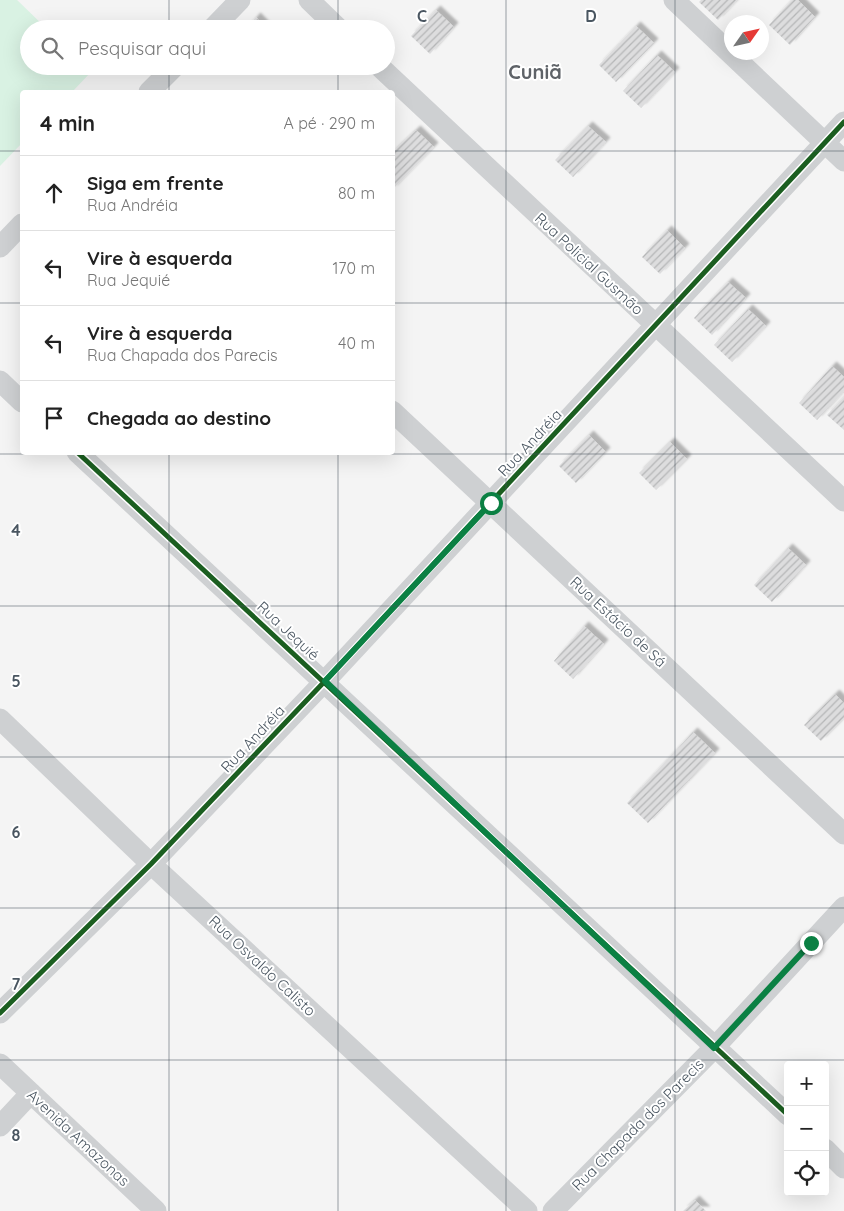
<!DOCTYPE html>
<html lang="pt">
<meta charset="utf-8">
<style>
body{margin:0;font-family:Quicksand,sans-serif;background:#f6f6f6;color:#222}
.controls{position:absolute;right:15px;bottom:15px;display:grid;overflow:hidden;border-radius:5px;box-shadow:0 5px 20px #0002}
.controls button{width:45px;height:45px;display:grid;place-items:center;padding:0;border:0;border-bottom:1px solid #e0e0e0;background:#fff;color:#222;font:25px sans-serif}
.compass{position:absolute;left:724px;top:15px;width:45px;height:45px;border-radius:50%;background:#fff;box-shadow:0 5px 20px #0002;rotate:56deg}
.stop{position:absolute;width:15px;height:15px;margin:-11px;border:4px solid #0b8043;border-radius:50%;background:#fff}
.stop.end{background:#0b8043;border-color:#fff;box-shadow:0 1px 5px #0008}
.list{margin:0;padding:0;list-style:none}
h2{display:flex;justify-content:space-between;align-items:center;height:65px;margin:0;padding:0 20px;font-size:21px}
h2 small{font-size:16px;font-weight:400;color:#767676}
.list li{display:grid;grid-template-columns:32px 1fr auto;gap:15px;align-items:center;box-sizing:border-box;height:75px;padding:0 20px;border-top:1px solid #e0e0e0}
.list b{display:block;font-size:19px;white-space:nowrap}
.list p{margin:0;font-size:16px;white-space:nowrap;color:#767676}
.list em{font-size:16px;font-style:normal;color:#767676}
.icon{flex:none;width:28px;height:28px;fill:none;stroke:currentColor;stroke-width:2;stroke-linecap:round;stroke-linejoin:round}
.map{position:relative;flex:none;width:844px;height:1211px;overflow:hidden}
.search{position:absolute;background:#fff;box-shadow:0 5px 20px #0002;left:20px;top:20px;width:375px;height:55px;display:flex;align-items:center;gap:12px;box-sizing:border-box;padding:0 18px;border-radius:28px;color:#767676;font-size:19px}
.panel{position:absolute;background:#fff;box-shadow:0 5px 20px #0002;left:20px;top:90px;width:375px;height:365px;border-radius:5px}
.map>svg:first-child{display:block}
.green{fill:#d9f2e3}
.building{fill:url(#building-hatch);filter:url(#shadow)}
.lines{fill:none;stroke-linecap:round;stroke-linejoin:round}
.minor{stroke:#ced0d2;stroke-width:21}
.cycleway-casing{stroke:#fff;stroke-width:8}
.cycleway{stroke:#1b5e20;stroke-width:5}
.route{stroke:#0b8043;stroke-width:6}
.grid{fill:none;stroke:#4a5661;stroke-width:1;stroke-opacity:0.55}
.labels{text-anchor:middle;stroke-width:4;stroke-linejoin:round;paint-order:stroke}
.street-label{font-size:15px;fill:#4a5661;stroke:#fff}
.district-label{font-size:20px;font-weight:bold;fill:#5f6368;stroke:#fff}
.grid-label{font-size:16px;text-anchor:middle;font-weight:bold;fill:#4a5661;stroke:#fff;stroke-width:4;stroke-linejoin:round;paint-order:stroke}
</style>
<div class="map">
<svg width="844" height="1211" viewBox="0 0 844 1211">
<defs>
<pattern id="building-hatch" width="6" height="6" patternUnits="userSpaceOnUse" patternTransform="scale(1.25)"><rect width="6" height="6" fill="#ddddde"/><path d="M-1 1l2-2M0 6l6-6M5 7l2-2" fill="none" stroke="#b5b6b7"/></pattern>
<filter id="shadow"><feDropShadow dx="4.5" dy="-4.5" stdDeviation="1" flood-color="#0004"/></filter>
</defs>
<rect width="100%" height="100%" fill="#f4f4f4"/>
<path class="green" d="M0,0h17l30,29h-18v37h56l6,6 -19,20h-50v51l-22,23z"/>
<path class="building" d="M701,0h36l-19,20 -19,-18z
M792,0h6l17,17 -25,28 -21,-20z
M436,10l18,17 -24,27 -19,-18z
M256,17l12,12h-22z
M636,26l18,17 -38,39 -17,-17z
M657,55l18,17 -34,36 -18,-17z
M588,126l18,16 -33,35 -18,-17z
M416,130l18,17 -42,43v-37z
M667,230l18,18 -25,26 -18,-17z
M728,282l18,16 -34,37 -18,-17z
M748,309l18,17 -34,36 -18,-17z
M832,366l12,11v14l-27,29 -18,-17z
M844,397v33l-17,-15z
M589,435l17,17 -30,31 -17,-17z
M670,442l17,17 -31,31 -17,-17z
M788,548l18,17 -34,37 -18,-17z
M584,626l20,18 -31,35 -19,-18z
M835,694l9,9v15l-23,23 -17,-16z
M693,732l22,21 -67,70 -21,-20z
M695,1200l11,11h-23z"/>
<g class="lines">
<path class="minor" d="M309,0l30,29
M674,0l170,161
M212,29l28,-29
M379,66l465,435
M149,92l26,-26
M0,247l22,-23
M0,381l22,21
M392,411l452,423
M77,452l711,663
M0,719l151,145 376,347
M0,1013l151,-149 174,-183 519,-559
M0,1064l156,147
M0,1126l31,-33
M825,1149l19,19
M553,1211l161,-163 130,-141"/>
<defs>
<path id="cycleway" d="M77,452l711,663
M0,1013l151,-149 174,-183 519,-559"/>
</defs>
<use href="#cycleway" class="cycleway-casing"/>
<use href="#cycleway" class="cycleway"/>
</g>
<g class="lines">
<path class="route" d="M491,503l-166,178 389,367 97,-105"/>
</g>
<path class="grid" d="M169,0v29M338,0v29M506,0v1211M675,0v1211M169,66v26M338,66v26M0,151h22M392,151h452M0,303h22M392,303h452M169,452v759M338,452v759M0,454h844M0,606h844M0,757h844M0,908h844M0,1060h844"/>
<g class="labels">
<g class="street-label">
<text transform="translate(589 264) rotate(43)" y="5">Rua Policial Gusmão</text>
<text transform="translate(530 443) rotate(-47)" y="5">Rua Andréia</text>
<text transform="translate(618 622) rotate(43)" y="5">Rua Estácio de Sá</text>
<text transform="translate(288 631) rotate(43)" y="5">Rua Jequié</text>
<text transform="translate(253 739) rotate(-47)" y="5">Rua Andréia</text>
<text transform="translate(262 966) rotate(43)" y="5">Rua Osvaldo Calisto</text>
<text transform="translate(638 1125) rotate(-45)" y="5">Rua Chapada dos Parecis</text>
<text transform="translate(78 1138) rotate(43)" y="5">Avenida Amazonas</text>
</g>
<g class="district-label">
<text x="535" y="79">Cuniã</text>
</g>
</g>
<g class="grid-label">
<text x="422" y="22">C</text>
<text x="591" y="22">D</text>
<text x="16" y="536">4</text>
<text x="16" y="687">5</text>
<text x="16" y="838">6</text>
<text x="16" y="990">7</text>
<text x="16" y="1141">8</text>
</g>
</svg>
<div class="controls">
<button>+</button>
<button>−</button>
<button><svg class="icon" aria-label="locate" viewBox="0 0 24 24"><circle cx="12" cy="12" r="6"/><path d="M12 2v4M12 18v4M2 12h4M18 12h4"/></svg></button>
</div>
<svg class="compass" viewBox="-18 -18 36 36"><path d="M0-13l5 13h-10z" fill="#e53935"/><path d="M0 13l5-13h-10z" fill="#767676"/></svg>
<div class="stop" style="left:491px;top:503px"></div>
<div class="stop end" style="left:811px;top:943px"></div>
<div class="search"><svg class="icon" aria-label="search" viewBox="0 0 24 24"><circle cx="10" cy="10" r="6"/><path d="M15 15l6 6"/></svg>Pesquisar aqui</div>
<section class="panel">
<h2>4 min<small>A pé · 290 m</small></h2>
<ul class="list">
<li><svg class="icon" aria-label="ahead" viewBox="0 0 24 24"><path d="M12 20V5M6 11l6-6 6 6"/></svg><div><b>Siga em frente</b><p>Rua Andréia</p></div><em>80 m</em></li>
<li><svg class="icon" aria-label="left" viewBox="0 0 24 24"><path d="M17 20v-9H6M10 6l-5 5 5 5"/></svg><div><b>Vire à esquerda</b><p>Rua Jequié</p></div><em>170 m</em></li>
<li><svg class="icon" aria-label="left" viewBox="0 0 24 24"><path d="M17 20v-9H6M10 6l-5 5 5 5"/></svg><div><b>Vire à esquerda</b><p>Rua Chapada dos Parecis</p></div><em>40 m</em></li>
<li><svg class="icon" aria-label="arrive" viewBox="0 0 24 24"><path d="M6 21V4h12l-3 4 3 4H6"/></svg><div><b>Chegada ao destino</b></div></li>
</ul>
</section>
</div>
